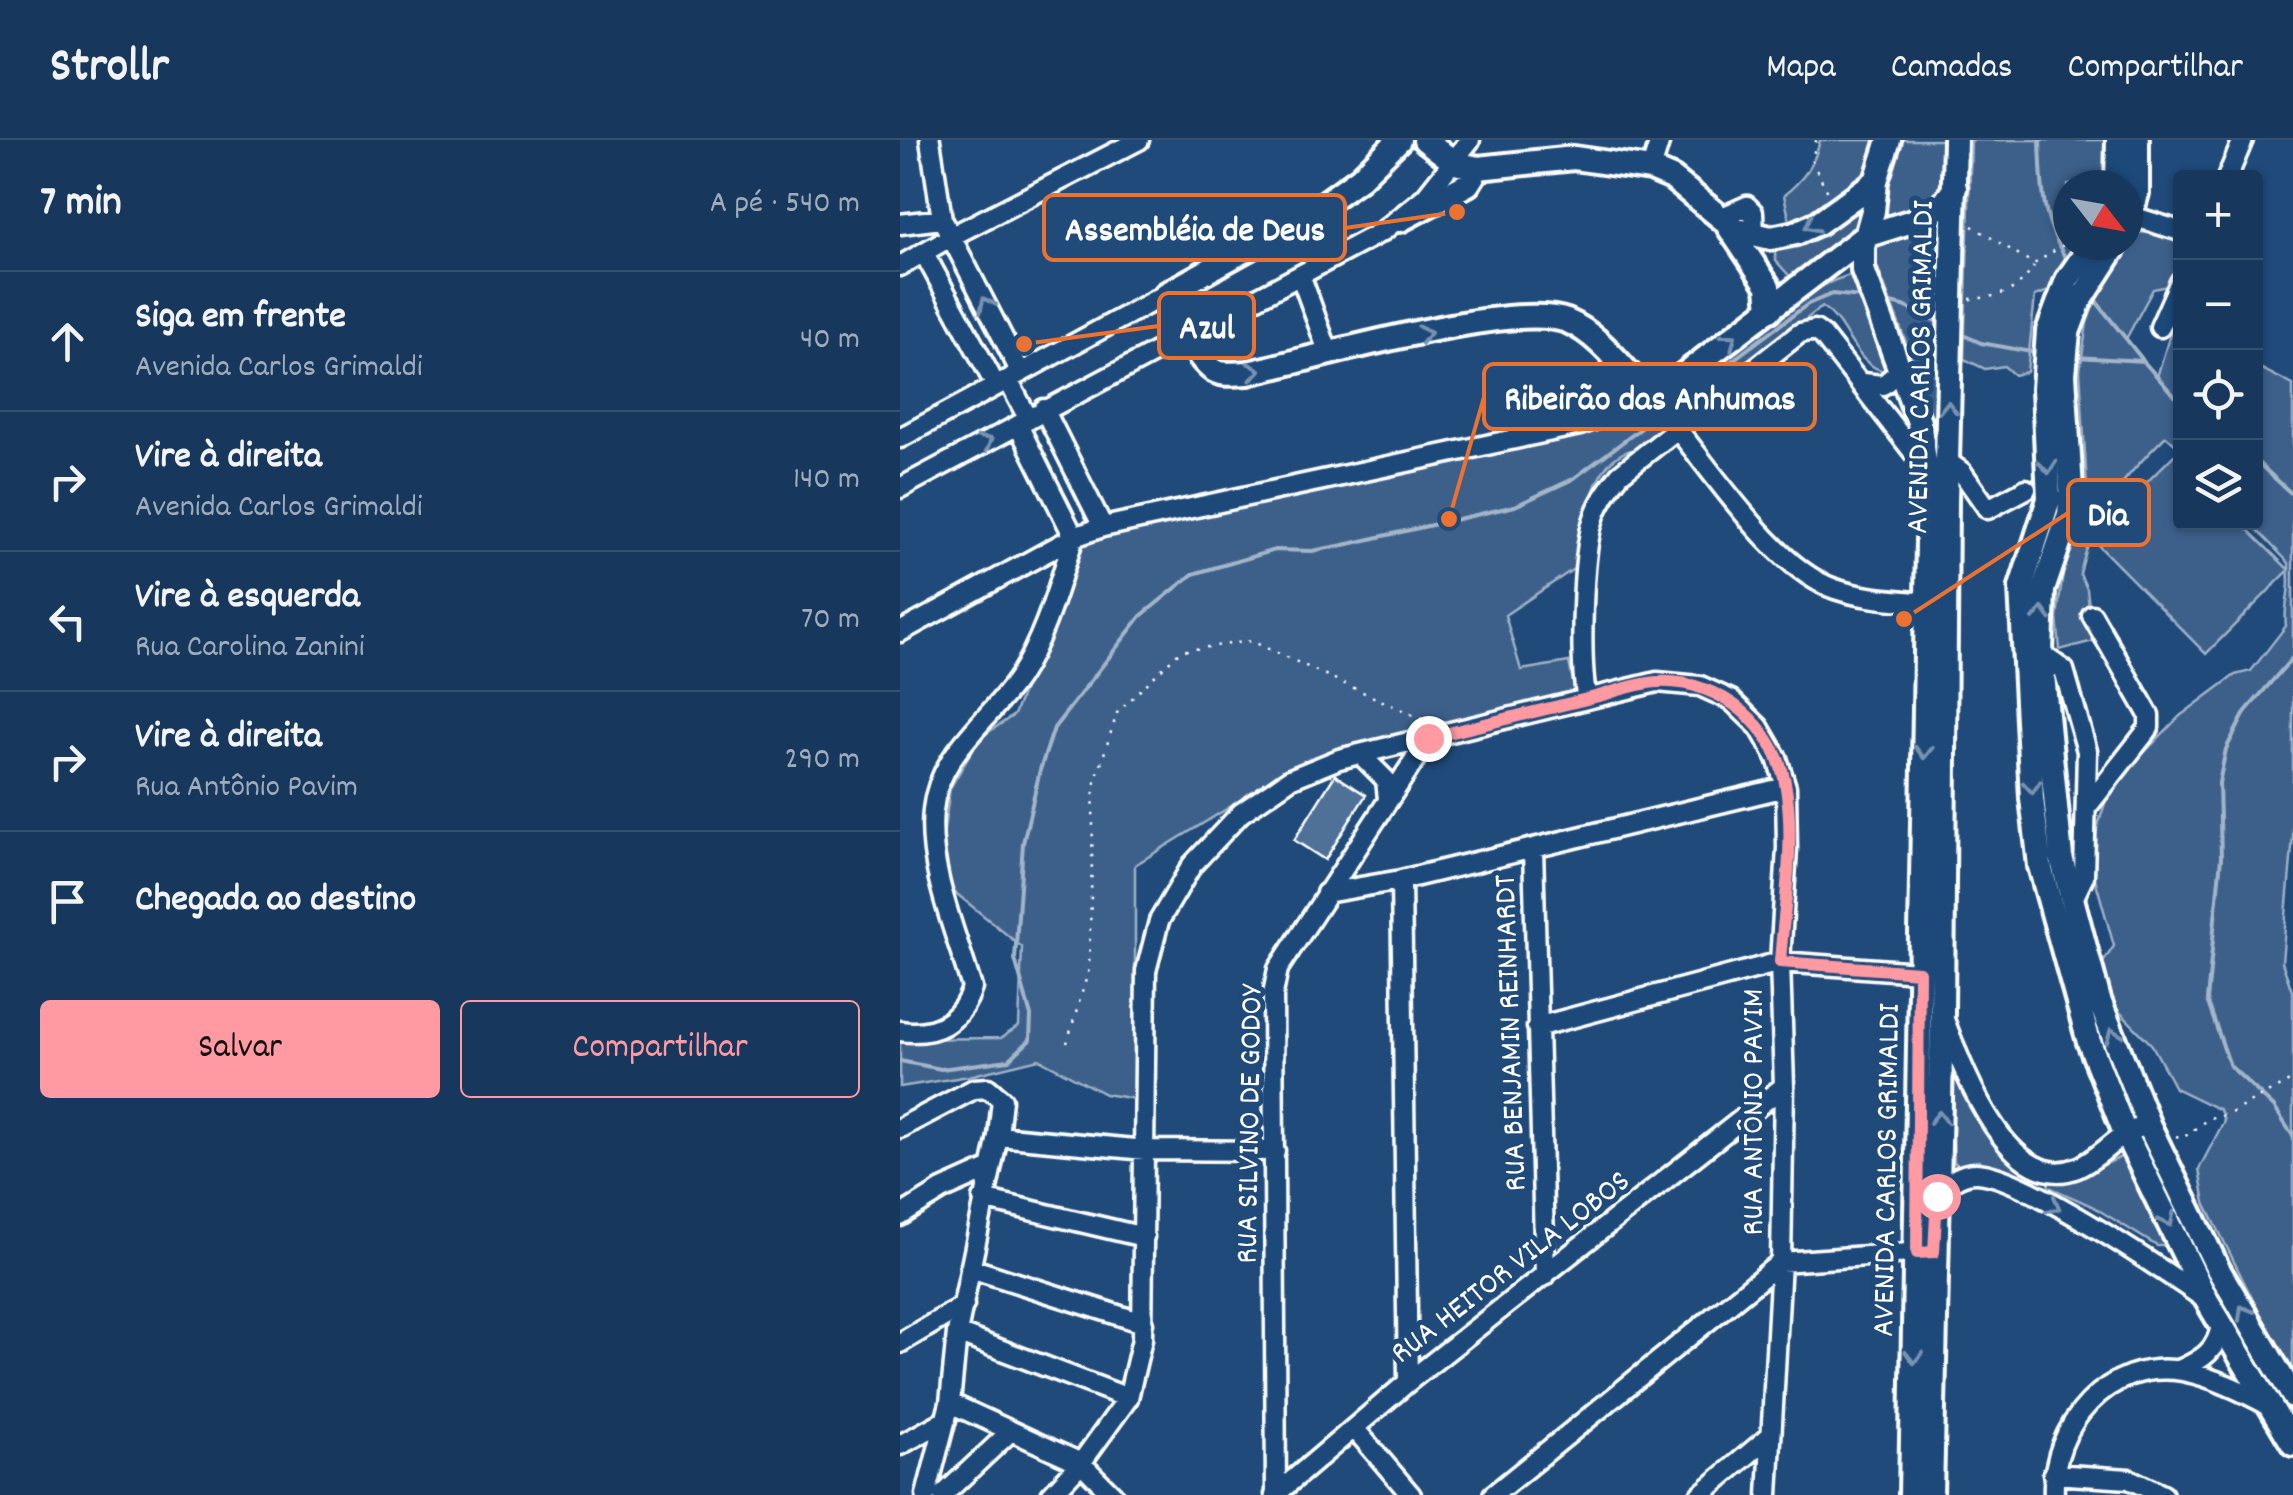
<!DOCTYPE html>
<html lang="pt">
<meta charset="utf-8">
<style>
body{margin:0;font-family:Dekko,sans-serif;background:#203f62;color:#f1f3f6}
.controls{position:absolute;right:30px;top:30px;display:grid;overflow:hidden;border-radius:10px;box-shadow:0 2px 8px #0004}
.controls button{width:90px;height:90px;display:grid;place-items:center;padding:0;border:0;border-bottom:2px solid #365272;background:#17385c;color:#f1f3f6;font:50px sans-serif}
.compass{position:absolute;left:1153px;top:30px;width:90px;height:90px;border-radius:50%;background:#17385c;box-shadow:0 2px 8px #0004;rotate:121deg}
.stop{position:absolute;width:30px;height:30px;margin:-22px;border:8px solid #ff9aa2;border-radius:50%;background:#fff}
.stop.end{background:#ff9aa2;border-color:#fff;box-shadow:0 2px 10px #0008}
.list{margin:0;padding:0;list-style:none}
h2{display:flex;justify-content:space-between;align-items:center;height:130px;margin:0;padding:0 40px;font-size:42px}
h2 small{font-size:32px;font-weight:400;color:#9eacbb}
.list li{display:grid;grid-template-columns:65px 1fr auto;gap:30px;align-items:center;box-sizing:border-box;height:140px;padding:0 40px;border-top:2px solid #365272}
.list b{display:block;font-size:38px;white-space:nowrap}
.list p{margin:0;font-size:32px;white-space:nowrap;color:#9eacbb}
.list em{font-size:32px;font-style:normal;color:#9eacbb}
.actions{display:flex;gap:20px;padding:30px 40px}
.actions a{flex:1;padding:22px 0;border:2px solid #ff9aa2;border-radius:10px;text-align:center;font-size:35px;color:#ff9aa2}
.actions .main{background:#ff9aa2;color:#111}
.icon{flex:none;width:55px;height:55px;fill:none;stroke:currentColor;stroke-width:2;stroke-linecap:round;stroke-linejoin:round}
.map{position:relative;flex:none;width:1393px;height:1355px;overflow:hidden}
header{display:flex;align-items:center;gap:60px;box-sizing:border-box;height:140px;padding:0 50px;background:#17385c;border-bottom:2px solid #365272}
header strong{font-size:48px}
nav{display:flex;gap:55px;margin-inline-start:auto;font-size:35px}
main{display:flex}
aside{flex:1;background:#17385c}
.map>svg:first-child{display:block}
.green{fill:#3c618b;stroke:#9eb0c5;stroke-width:2.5}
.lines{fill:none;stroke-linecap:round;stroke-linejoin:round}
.stream{stroke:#a3b5c8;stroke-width:4}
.building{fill:#507197;stroke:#fff;stroke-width:2.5}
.minor-casing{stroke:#fff;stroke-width:25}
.major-casing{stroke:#fff;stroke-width:30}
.path{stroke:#fff;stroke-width:2.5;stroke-dasharray:2.5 8;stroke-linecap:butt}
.minor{stroke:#1f4a7a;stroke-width:18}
.major{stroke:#1f4a7a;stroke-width:22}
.oneway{stroke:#7992af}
.route{stroke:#ff9aa2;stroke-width:12}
.labels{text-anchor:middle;stroke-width:10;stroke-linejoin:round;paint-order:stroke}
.street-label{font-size:32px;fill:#fff;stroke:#1f4a7a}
.leader{fill:none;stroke:#eb7230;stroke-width:4}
.callout-dot{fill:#eb7230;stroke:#1f4a7a;stroke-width:4}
.callout{fill:#1f4a7a;stroke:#eb7230;stroke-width:4}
.callout-label{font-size:35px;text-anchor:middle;font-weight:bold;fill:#fff}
</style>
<header>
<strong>Strollr</strong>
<nav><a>Mapa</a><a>Camadas</a><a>Compartilhar</a></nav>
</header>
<main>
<aside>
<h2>7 min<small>A pé · 540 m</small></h2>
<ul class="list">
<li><svg class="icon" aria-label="ahead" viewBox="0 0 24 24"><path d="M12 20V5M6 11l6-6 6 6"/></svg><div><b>Siga em frente</b><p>Avenida Carlos Grimaldi</p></div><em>40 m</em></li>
<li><svg class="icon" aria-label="right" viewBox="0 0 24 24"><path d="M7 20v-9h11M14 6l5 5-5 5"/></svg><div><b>Vire à direita</b><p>Avenida Carlos Grimaldi</p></div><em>140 m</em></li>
<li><svg class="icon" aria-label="left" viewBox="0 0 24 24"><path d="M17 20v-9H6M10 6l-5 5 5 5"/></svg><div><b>Vire à esquerda</b><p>Rua Carolina Zanini</p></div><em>70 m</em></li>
<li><svg class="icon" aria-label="right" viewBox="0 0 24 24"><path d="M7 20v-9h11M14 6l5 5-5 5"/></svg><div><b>Vire à direita</b><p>Rua Antônio Pavim</p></div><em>290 m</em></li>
<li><svg class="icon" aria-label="arrive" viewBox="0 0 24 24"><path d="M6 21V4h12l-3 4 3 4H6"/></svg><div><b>Chegada ao destino</b></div></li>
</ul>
<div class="actions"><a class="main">Salvar</a><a>Compartilhar</a></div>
</aside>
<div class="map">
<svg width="1393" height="1355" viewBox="0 0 1393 1355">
<rect width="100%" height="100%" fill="#1f4a7a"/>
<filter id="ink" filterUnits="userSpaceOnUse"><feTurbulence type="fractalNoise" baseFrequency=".01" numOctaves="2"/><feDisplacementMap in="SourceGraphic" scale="20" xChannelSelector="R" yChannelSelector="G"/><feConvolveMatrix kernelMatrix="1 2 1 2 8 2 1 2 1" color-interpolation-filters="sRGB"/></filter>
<g filter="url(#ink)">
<path class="green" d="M920,0h61l-23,45 -67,42 -7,-32c19,-15 31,-31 36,-55z
M998,0h53l-2,49 -46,31 -15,-4 -5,-10z
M1071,0h136l1,16 -8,29h-32v60h7l-13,20 -5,23 -22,8 -8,76 -13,3 -10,-9 -19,3 -21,-10z
M966,63l-6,30 -64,50 -20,-22 -2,-13 44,-10z
M1048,79l-10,224 -25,-82 -39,-103 -1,-18z
M1236,92l25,2 19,8v21l-12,23 -15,3 -27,50 31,38 13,-43 10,3v112l-14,-13c-45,44 -72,75 -86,138l7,15 6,52 -33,9 -3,-33 6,-45 25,-68 -8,-134 7,-47 12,-33z
M957,133l36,87 -6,11c-32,-2 -40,-50 -65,-64l-187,142c-47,9 -49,78 -57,117l-73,49 16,55 48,-8 7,35 -266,61 -175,107v234l-30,-5 -66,-35 -70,17 -69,11v-48l101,-1 18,-12 3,-79 -70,-57 -9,-53 7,-49 30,-50 34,-23 67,-174 539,-118c52,-24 97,-63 143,-97 30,-22 57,-44 94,-53z
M1356,226l37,19v451l-11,126 11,32v387l-88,-178 -6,-34 25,-48 -4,-11 -45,-22 -23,-43 -36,-37 -16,-41 14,-21 -20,-71 3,-46 10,-32 32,-39 41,-42 55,-41 16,-4 35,-45c-3,-19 6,-38 2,-55l-82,83 -115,-116 83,-83 6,6v61l61,1 48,47v-7l-39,-40 6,-1z
M1051,933l7,5 18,37 50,52 -8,11 -40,-17 -15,8 -9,-7z
M1227,1014l42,87 -4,5h-8l-65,-40 -43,-19 -1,-6 37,-7z"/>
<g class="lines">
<path class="stream" d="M1140,0c2,52 1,78 29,124
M1192,156l50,63
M986,162l18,4 38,18
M1059,193l22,10 56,10
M1176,217l67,4 37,41
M1356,321l37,34
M1393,517l-47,54 -20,38 -7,34 2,75 -14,142 23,66 44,41 19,29
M0,921l41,8 68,-9 21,-20 1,-24 -16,-57 8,-116 17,-73 14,-42 87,-112 52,-42 82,-24 37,1 32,-6 171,-39 58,-27 235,-175 24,-10 30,3"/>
</g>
<path class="building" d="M435,635l31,20 -41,65 -31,-20z"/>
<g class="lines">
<defs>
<path id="minor" d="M30,0l12,79 79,154
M751,29l9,-29
M1327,38l16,-38
M1232,76l48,15
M820,78l27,-12 6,6 1,24
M0,84l42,-5
M24,113l72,133
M0,126l52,-30 187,-96
M401,137l28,77
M1260,187l20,-45
M108,240l20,38
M963,243l20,2 13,-11 3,-8
M144,269l59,118
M118,285l56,112
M777,289c39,47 100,141 158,160 30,10 62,11 93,14
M0,298l266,-144
M1047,321l15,11 26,37 38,-20
M0,348l483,-257 42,-34 45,-57
M0,492l174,-95 29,-10 477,-102 72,-26
M1141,514l23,16 23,81 -3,125 -11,23
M687,559c-8,-36 -5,-143 6,-178 5,-18 16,-33 27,-47l180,-141 15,-3 8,6 102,131
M460,614l26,26 2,19
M1187,667l62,-79v-13l-57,-100
M633,709l12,427
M501,740l385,-93
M426,753l75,-13 7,502
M1045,882c18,47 63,173 132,146 27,-11 43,-40 72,-42
M637,887l243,-65 139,10
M0,891c36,5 61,-9 72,-43 -16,-56 -45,-119 -39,-178 5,-56 55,-88 85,-132 27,-41 41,-95 56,-141
M0,988l74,-39 14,-1 14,12 -4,36 -41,197 -7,70 -24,92
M98,996l147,14 130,1
M1037,1055c10,-11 22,-22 39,-22 44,0 187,97 229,126
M83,1059l161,38
M0,1076l42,-26 47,-21
M70,1128l173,55
M57,1193l171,65
M0,1203l64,-38
M1279,1230c23,-10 39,-20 42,-46
M50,1263l131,60 32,32
M454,1288l57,67
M0,1305l46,-25
M1153,1334l76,5 34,16
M43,1355l67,-63
M151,1355l30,-32 47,-65 14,-59 4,-368 13,-50 33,-56 49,-52 49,-34 49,-20 318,-77 43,4 31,14 28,27 18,31 9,29 1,61 -7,114 4,124 -3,176 -13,233
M375,1355l133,-113 376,-296
M376,1355l-3,-501 5,-25 151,-231
M593,1355l288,-233 143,-10
M800,1355l70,-59
M1154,1355c-4,-68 55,-137 128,-124 31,6 60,20 88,35"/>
<path id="major" d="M499,0l-39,38 -50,36 -144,80c10,20 30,67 49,77 9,5 22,2 33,2 65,-14 264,-73 319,-52 33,13 60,53 85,78l213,-163 60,-19 20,-15 10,-14
M525,0l30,23 23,5 96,-10 77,11 21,9 64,52 35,8 25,-5 22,-10 58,-42
M989,0l-13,41 -3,30 -10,36v23l56,152 10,64 -18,1009
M1217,45l1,-45
M500,80l68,-36 10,-16
M1228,85l9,-32v-53
M828,86l40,60 2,24
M1191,105l-24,35 -19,51 -4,58 5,110 -28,88 11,211 8,68 49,176 36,91 81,166 87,145
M1216,105l-37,58 -11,29 -4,42 7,116 -2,24 -26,76 -2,64 20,203 38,143 50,126 69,143 75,127
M1031,1355l11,-483 4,-511 9,-361"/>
</defs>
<use href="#minor" class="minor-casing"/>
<use href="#major" class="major-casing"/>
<path class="path" d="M916,0l-4,22 17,32
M1072,86l62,38 34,-22
M1070,159c29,-2 49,-7 64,-33
M167,903l22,-74 5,-183 23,-73 63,-62 71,-10 175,80
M1276,996l7,2 26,-20 20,-4 64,-35"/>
<use href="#minor" class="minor"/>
<use href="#major" class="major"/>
</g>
<defs><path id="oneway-chevron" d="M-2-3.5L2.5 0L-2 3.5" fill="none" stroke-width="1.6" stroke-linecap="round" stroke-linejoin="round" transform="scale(2.5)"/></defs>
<g class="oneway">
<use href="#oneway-chevron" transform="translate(911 85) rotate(153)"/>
<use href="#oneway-chevron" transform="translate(86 164) rotate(-116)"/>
<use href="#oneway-chevron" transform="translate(525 194) rotate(-12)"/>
<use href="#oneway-chevron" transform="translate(830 200) rotate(-37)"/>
<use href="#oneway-chevron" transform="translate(354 231) rotate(-9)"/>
<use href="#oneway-chevron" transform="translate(1048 268) rotate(-89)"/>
<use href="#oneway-chevron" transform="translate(86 302) rotate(-28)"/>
<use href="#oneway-chevron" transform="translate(1148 327) rotate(85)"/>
<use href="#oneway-chevron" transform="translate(1142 474) rotate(-88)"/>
<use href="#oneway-chevron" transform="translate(1024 612) rotate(91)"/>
<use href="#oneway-chevron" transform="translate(1132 647) rotate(86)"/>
<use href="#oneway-chevron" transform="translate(1213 895) rotate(-111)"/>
<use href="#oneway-chevron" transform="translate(1039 978) rotate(-89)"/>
<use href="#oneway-chevron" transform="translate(1154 1066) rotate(29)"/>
<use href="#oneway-chevron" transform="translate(1268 1080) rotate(64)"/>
<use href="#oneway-chevron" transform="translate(1344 1172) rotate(-120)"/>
<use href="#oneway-chevron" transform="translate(1014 1217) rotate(91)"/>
</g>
</g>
<g class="lines" filter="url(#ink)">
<path class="route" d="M528,598c55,-14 109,-27 163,-40 21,-5 45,-15 67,-16 62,-3 119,44 128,106 9,56 -2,118 -6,174l139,10 -2,281 17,-1 3,-56"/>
</g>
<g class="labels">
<g class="street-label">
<text transform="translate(1018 227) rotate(-89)" y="11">AVENIDA CARLOS GRIMALDI</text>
<text transform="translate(608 893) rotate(-92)" y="11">RUA BENJAMIN REINHARDT</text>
<text transform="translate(851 972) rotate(-90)" y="11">RUA ANTÔNIO PAVIM</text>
<text transform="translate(347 984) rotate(-89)" y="11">RUA SILVINO DE GODOY</text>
<text transform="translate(984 1030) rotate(-89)" y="11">AVENIDA CARLOS GRIMALDI</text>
<text transform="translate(609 1125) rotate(-38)" y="11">RUA HEITOR VILA LOBOS</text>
</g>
</g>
<path class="leader" d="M557 72L445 88M124 204L259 186M549 379L584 257M1004 479L1168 373"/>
<g class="callout-dot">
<circle cx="557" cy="72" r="10"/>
<circle cx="124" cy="204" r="10"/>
<circle cx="549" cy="379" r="10"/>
<circle cx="1004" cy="479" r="10"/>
</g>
<g class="callout">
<rect x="144" y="55" width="301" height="65" rx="10"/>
<rect x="259" y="153" width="95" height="65" rx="10"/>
<rect x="584" y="224" width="331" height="65" rx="10"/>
<rect x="1168" y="340" width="81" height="65" rx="10"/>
</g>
<g class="callout-label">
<text x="295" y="100">Assembléia de Deus</text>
<text x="307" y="198">Azul</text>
<text x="750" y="269">Ribeirão das Anhumas</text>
<text x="1208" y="385">Dia</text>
</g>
</svg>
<div class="controls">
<button>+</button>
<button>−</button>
<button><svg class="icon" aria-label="locate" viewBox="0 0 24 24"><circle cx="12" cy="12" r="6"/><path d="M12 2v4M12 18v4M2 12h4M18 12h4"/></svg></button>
<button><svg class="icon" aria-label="layers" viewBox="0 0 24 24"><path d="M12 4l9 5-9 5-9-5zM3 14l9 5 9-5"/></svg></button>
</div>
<svg class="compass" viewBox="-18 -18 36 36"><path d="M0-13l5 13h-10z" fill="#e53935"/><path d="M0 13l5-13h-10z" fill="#9eacbb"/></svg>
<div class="stop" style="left:1037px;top:1056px"></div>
<div class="stop end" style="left:528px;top:598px"></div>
</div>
</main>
